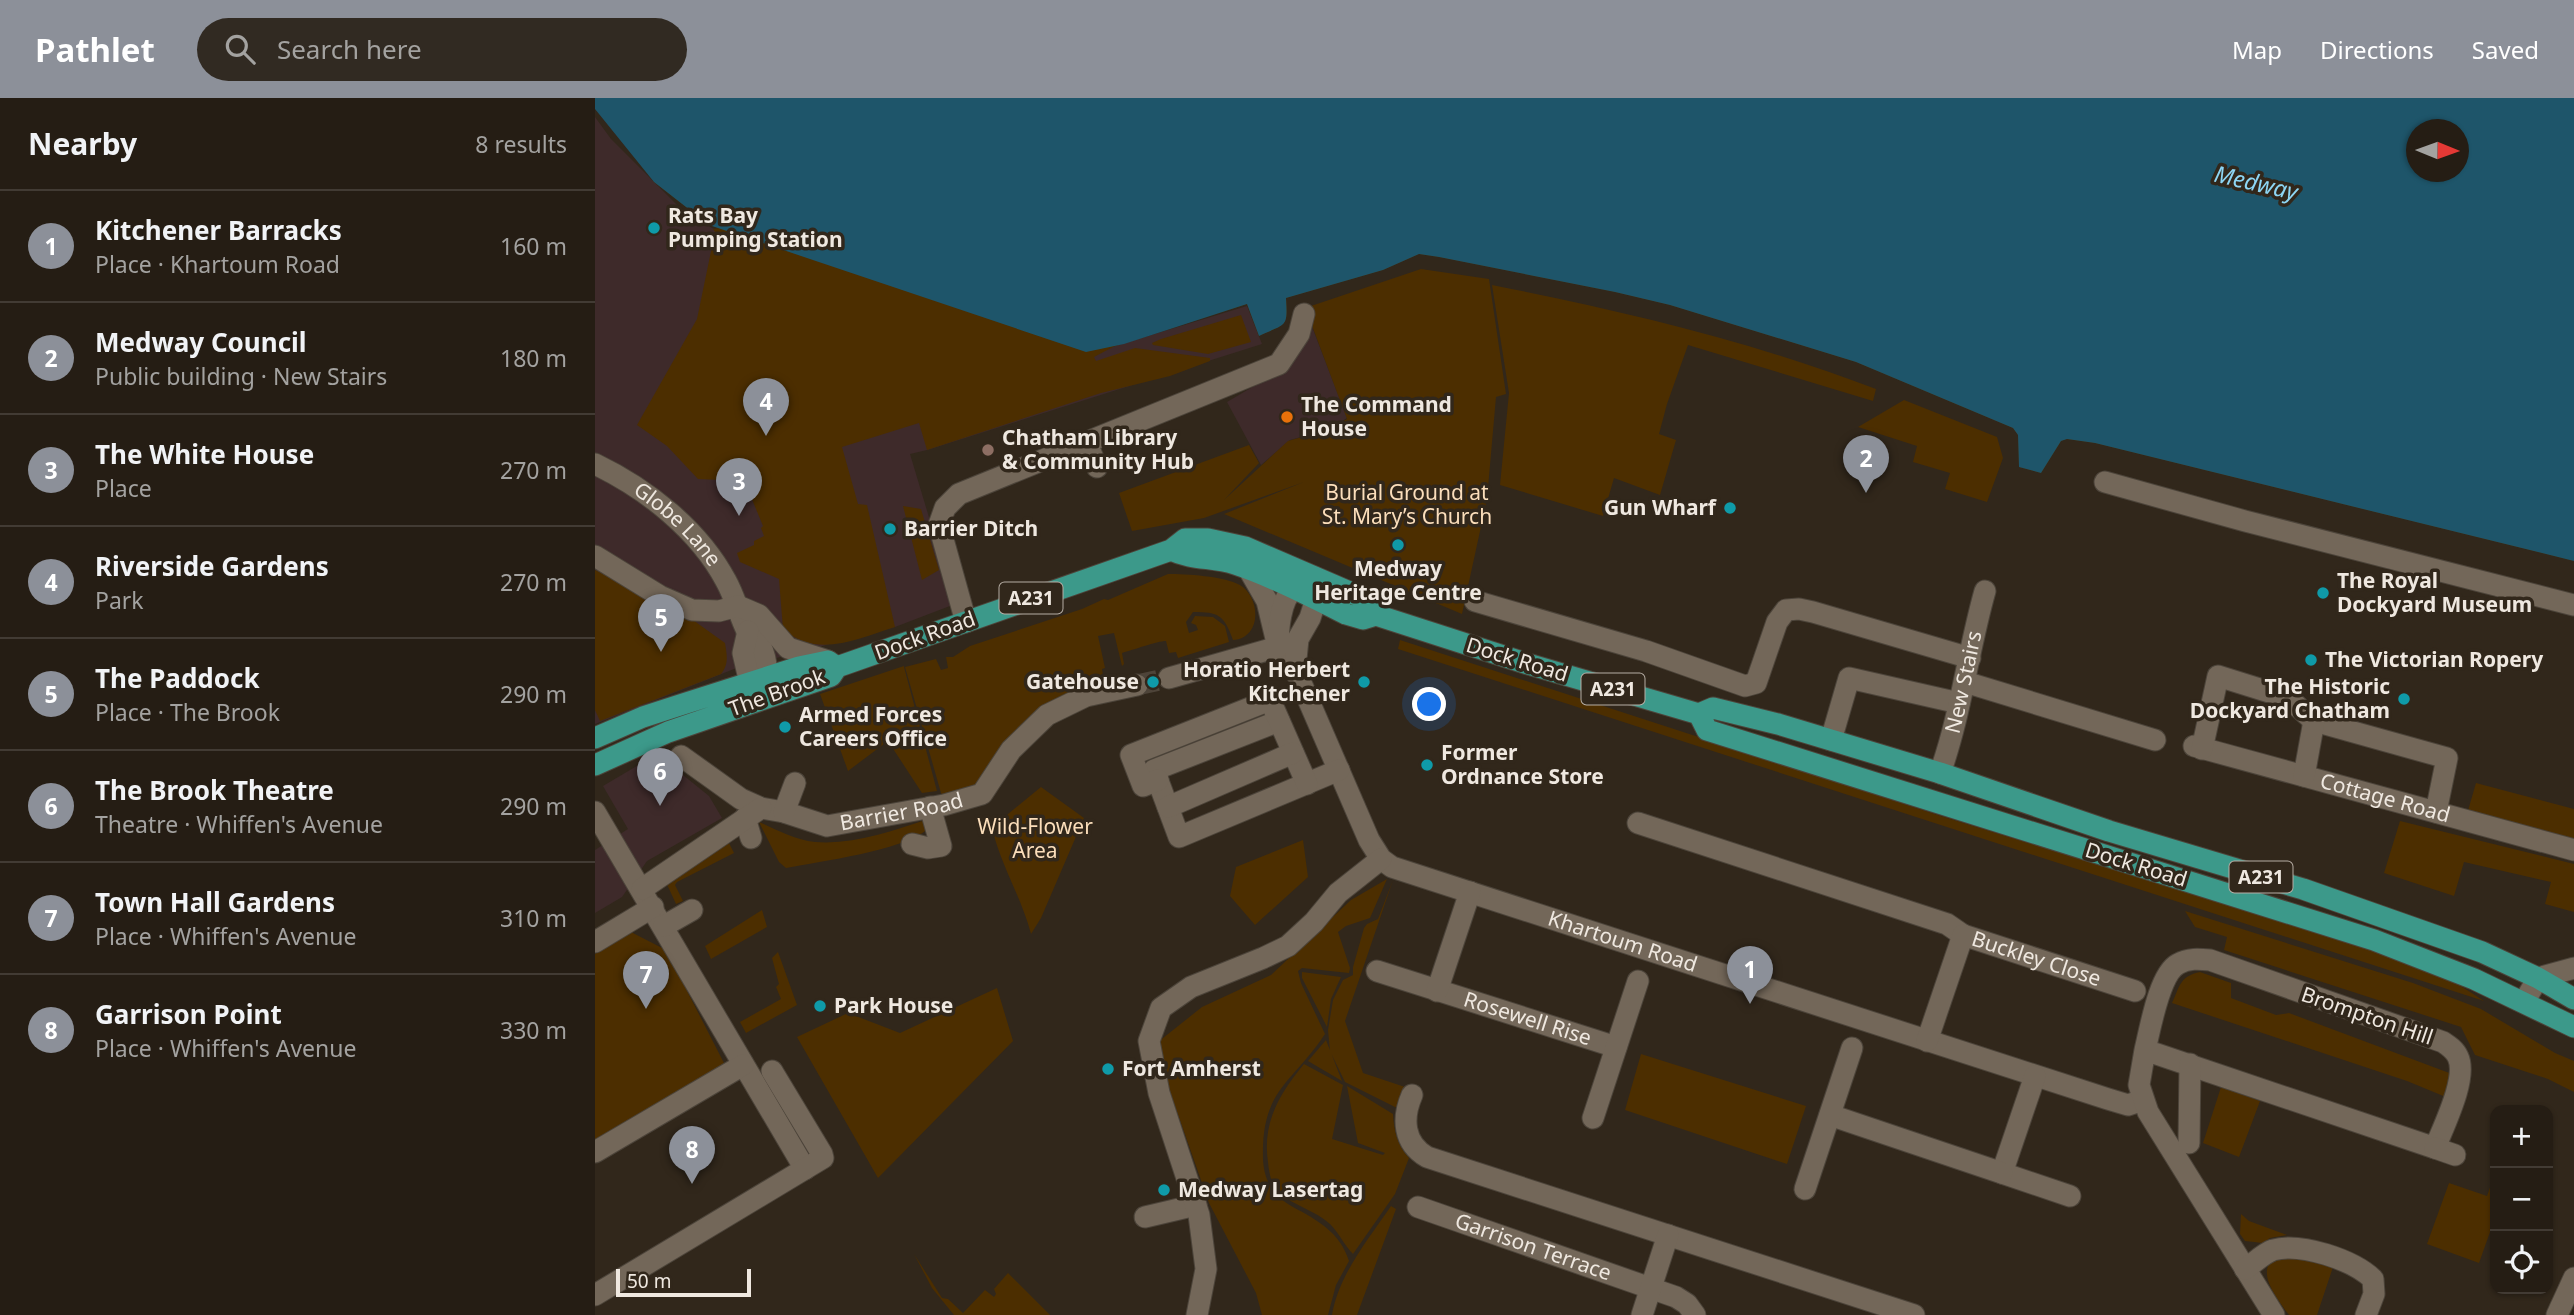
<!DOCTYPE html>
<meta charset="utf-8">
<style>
body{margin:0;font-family:"Noto Sans",sans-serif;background:#312a22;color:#f1f3f6}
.controls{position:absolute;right:21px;bottom:21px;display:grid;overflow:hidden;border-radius:14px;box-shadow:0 2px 5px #0004}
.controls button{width:63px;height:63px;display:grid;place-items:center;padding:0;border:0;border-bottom:2px solid #423b34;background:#251d14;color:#f1f3f6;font:35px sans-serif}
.compass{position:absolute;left:1811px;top:21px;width:63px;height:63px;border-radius:50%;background:#251d14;box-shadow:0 2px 5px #0004;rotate:91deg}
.scale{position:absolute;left:21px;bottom:18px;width:135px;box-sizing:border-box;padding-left:7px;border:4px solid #efe8e0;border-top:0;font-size:19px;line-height:24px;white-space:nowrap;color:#efe8e0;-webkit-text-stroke:5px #31271b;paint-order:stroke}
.you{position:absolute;left:835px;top:607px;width:24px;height:24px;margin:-18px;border:5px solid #fff;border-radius:50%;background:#1a73e8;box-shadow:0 0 0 10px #1a73e833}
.badge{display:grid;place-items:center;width:46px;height:46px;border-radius:50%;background:#8c9099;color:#fff;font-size:23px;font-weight:700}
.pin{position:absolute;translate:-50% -58px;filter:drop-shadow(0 2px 4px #0008)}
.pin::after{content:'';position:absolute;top:37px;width:24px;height:21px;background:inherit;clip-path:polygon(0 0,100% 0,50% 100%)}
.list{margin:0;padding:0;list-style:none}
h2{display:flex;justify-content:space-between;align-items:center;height:91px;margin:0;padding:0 28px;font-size:30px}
h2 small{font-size:23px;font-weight:400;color:#a3a2a0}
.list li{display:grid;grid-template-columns:46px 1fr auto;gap:21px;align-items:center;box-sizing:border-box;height:112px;padding:0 28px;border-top:2px solid #423b34}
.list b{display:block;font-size:26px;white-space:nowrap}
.list p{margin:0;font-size:23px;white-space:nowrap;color:#a3a2a0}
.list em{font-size:23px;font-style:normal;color:#a3a2a0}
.icon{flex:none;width:38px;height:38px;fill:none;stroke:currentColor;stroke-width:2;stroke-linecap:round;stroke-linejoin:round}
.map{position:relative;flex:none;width:1979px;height:1217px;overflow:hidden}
header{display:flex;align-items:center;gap:42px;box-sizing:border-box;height:98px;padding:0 35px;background:#8c9099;color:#fff}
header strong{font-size:33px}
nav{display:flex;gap:38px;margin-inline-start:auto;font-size:24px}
.search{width:490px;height:63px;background:#312a22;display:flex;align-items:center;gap:18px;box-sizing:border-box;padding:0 24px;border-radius:38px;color:#a3a2a0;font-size:26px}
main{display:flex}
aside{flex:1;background:#251d14}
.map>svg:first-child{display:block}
.commercial{fill:#3e2a2a}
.green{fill:#4c2e00}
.water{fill:#1e556a;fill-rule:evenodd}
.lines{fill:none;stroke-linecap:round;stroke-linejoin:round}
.minor-tunnel{stroke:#4e4439;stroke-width:21;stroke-dasharray:21 10;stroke-linecap:butt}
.minor-casing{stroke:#4c443a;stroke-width:23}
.major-casing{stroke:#4c443a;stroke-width:23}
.minor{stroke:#736759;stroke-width:21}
.major{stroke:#3c998a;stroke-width:21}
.culture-dot{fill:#0f9aa8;stroke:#31271b;stroke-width:2.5}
.food-dot{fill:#e8710a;stroke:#31271b;stroke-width:2.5}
.education-dot{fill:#8d6e63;stroke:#31271b;stroke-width:2.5}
.labels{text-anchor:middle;stroke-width:7;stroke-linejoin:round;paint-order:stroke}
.shield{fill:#31271b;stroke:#b6aea5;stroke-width:2}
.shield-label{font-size:19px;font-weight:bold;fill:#efe8e0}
.poi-label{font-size:21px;font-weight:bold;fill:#efe8e0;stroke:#31271b;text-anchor:start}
.park-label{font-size:21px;fill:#fbdebb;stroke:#31271b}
.street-label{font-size:21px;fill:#efe8e0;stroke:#31271b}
.water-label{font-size:23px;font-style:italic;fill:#8dd6f4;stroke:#31271b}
</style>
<header>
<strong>Pathlet</strong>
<div class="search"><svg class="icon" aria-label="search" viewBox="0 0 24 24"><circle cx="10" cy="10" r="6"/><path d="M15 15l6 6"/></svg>Search here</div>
<nav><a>Map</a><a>Directions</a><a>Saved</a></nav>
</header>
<main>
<aside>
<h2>Nearby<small>8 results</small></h2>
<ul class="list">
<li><span class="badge">1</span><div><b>Kitchener Barracks</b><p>Place · Khartoum Road</p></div><em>160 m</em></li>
<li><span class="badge">2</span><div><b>Medway Council</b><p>Public building · New Stairs</p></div><em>180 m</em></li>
<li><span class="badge">3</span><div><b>The White House</b><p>Place</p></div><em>270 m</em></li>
<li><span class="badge">4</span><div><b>Riverside Gardens</b><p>Park</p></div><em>270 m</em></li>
<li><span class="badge">5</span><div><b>The Paddock</b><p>Place · The Brook</p></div><em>290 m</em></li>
<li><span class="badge">6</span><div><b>The Brook Theatre</b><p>Theatre · Whiffen's Avenue</p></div><em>290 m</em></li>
<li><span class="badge">7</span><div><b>Town Hall Gardens</b><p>Place · Whiffen's Avenue</p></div><em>310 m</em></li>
<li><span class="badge">8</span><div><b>Garrison Point</b><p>Place · Whiffen's Avenue</p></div><em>330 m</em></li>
</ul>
</aside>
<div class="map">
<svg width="1979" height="1217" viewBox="0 0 1979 1217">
<rect width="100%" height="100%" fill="#31271b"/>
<path class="commercial" d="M0,19l16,22 73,73 28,16 119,41 254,86 162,-49 15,38 -335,106 -17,4 45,150 -60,23 -161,42 -139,55z
M716,226l36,94 -17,11 -40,11 -29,25 -34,-63 51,-30z
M57,659l10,1 47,38 13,22 -75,43 -25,36 -27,16v-63l33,-21 -25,-43z"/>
<path class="green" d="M0,0l669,178 178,-39 1132,324 -479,-118 -29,-4 -5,2 -20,32 -22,-6 -1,-32 -5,-7 -157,-66 -186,-57 -55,-13 -176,-35 -20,-3 -36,16 -97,28c3,30 -2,26 -27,38l-12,-32 -132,42 -21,11 2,4 39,-13 75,10v3l-40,15 -69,17 -174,57 -8,-27 -77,24 16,57 9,1 28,122c-37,12 -79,32 -112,2l-4,-50 -39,-17 -3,-9 17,-8v-4l10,-5 -3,-8 2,-2 -21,-51 -21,5 -23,-1 -31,-33 -30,-21 60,-106 18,-87 -2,-3 6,-1 -10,-3 -55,-43z
M826,171l68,10 17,115 -10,3 -9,102 -25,115 -238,-100 80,-32 -100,36 -72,13 -13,-38 130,-48 10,18 -35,37 64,-59 42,-12 17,-10 -39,-104 3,-9z
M897,187c131,26 259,56 384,104l-3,12 -185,-56 -21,59 -8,30 17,6 -16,55 -46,-17 -11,38 -103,-31 9,-92z
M646,217l10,27 -43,12 -55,-9 -1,-2 9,-4z
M1309,302l93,37 6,21 -16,44 -42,-13 5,-16 -37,-11 4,-16 -59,-19z
M308,408l18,3 18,61 -17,10z
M0,472l91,45 39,28c2,12 4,21 -4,31l-121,47 -5,-11z
M573,476c18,0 56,2 72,11 21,13 22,53 -7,55 -9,-25 -14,-28 -40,-28l-7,10 3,11 9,-3 -2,-5 -5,-2 4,-7 18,1 12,9 4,16 -51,16 -2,-6 -7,1 -3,-12c-9,0 -33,9 -44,12l2,11 -2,2 -8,-33 -16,3 7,32 -3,1 3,17 -20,2 -105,100 -35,11 -4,-6 -36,-126 31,-8 5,11 7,-2 -2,-11h7l17,-11 112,-37 22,-10 4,1z
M805,542l541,176 449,139 60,24 34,22 -1086,-352z
M309,568v1l33,124 -15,2 -34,-52 -40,30 -28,-77z
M1881,685l98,26v36l-107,-31z
M446,689l43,31 -43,100 -10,16c-9,-35 -29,-67 -38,-102l15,-18z
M333,721v10c-27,22 -106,32 -142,39l-7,-6 -20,-40c18,8 36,18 56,20 39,3 77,-11 113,-23z
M1805,723l174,43v48l-29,-8 6,-22 -87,-20 -10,34 -70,-23z
M708,742l5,37 -53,48 -25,-29 6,-29z
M134,745l5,10 -57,29 -2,3 8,16 -7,3 -11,-24z
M792,781l-17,39 -24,8 -8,6 12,36 -1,5 -47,-5 -4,3 3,12 24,51c-33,50 -64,55 -62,125 1,23 11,37 30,48 24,13 47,25 56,54l-13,24 -8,30h-66l-6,-22 -47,-90 -49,-140 -2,-21 44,-35 69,-32 80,-75z
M798,782l-48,141 18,52 42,14 -8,21 -52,-26 -15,-31 -2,-21 5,-30 10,-20 10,-5v-8l11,-39 3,-4 11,-5z
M167,812l5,17 -56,32 -6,-13z
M1590,813l228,72 68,26 74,44 19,8v31l-26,-13 -73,-24 -14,-28 -237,-77 3,-13 -32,-10z
M34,833l37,19 59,115 -130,78v-189z
M183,854l19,53 -51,28 -6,-11 41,-23 -5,-12 3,-3 -7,-26z
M707,874l39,5 -10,22 -4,28 -25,-49z
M1605,874l31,11v15l45,17 13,-2 171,64 -7,23 -46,-19 -235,-78c8,-17 8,-27 28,-31z
M402,890l16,53 -135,137 -81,-141 51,-24 52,20z
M731,942l16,41 -34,-20z
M1046,956l165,52 -19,58 -162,-54z
M709,966l39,21 -11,54 51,16 2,-2 -27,-10 -11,-57 46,28c1,17 4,31 16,44l-14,36 -42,60c-9,-9 -14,-21 -23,-30 -15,-14 -37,-18 -51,-32 -8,-8 -10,-19 -11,-30 -6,-40 12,-69 36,-98z
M1626,989l39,14 -21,56 -36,-14z
M1900,1075v45l-16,45 -52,-19 22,-61 38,13z
M796,1108l5,3 -39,106h-25c7,-41 36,-75 59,-109z
M1646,1116l8,7 38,14 -17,3 -7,5 -18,-2 -5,-7z
M1698,1155l40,14 -16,48h-28c-9,-13 -37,-45 -12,-58 4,-2 11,-3 16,-4z
M319,1156l28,44 6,1 15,14 22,-23 9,7 2,-3 -2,-5 14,-16 42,42h-96l-22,-27z"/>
<path class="water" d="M0,0h1979v463l-479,-118 -28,-4 -6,2 -20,32 -22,-6 -1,-32 -5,-7 -157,-66 -186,-57 -55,-13 -176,-35 -20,-3 -36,16 -97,28c2,31 0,25 -27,38l-12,-32 -123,40 -38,8 -377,-127 -55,-43 -59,-73zM1822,32h42v42h-42z"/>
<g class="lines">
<path class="minor-tunnel" d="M542,587l32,-7"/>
<defs>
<g id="minor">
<path d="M492,346l10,23"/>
<path id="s1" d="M0,366c52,25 104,66 131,117 9,16 13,34 21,50 4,6 11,10 14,16 7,14 6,33 5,48"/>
<path d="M1510,384l140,39 329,84"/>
<path d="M0,458l65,40 32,14 27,1 19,-5 21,9 29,33 40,13"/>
<path id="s2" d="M653,470l19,33 11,46 17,22 74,171 12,19 11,8 716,232 20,6 15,-5"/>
<path d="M880,503l171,50 99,35 11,-3 21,-61 9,-12 13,-1 14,3 157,46"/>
<path d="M371,524l-27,-97 6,-17 14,-14 320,-130 20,-30 5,-20"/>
<path d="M153,533l-5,22 7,30 13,13"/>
<path d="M574,580l109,-31c0,-17 2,-47 16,-59 6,-4 14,-7 20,-11l2,22 -6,19 -12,21 -3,30"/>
<path d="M1370,584l190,58"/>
<path d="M684,623l-125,49 25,67 160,-67"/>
<path d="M1236,642l18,-62 110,25"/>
<path id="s3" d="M1599,648l380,104"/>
<path d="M1607,651l16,-73 64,20 14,9 18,16 133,37 -11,54"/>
<path id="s4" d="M86,658l60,43 20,9 23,4 43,14 117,-21 38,-11 29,-44 36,-35 39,-19 51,-11"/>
<path id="s5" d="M1345,675c21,-59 28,-122 45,-182"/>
<path d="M1709,678l10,-55"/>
<path d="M563,682l-15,6 -12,-31 139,-55 37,84"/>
<path d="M573,709l125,-54"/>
<path d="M0,714l210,357"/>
<path d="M189,714l11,-29"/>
<path d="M150,720l6,20"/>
<path d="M1043,725l309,101 16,11"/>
<path d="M317,746l16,4 13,-2 -11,-39"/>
<path d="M47,791l119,-81"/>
<path d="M69,828l28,-16"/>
<path d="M0,844l58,-35"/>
<path id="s6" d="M782,873l239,76"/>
<path d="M842,893l33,-99"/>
<path d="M1929,904l14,-24 36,-10"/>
<path id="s7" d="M1332,943l36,-106 172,56"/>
<path d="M1550,952l290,98c8,-21 33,-70 23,-91 -3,-7 -9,-11 -15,-15l-233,-82c-11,-1 -22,-2 -32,4 -19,10 -28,66 -33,86l-6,35 9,27 126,203"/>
<path d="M1440,978l-33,97 68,23"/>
<path d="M817,997c-10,23 -9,48 15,62l487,158"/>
<path d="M1235,1017l172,58"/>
<path d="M998,1020l45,-137"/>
<path d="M1594,1045l1,-79"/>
<path d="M1840,1050l20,7"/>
<path d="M0,1054l148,-87"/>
<path d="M1210,1091l47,-141"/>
<path id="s8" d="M823,1109l258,90 11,7 8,11"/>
<path d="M550,1119l51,-12"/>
<path d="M1650,1171c9,-6 19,-16 28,-19 28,-8 80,10 100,29l1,15 -8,21"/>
<path d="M0,1197l228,-137 -1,-4 -50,-83"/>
<path d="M602,1217l9,-46 -7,-54 -40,-122 -10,-52 12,-33 30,-21 72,-29 25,-12 26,-24 24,-29 43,-34"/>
<path d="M1047,1217l26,-80"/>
<path d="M1962,1217l17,-37"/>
</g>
<path id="major" d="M576,452c21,10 42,7 64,14 36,12 77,33 111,50l17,5 13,-4
M242,569l334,-117 14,-11h23l37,8 116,50 15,18 152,49 171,50 14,-6 65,16 162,49 169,58 194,58 179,63 56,26 36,21
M1104,616l8,16 667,210 100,39 100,48
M0,640l48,-21 37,-12 119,-38 29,-6 9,6
M0,667l73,-33 163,-56 6,-9"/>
</defs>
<use href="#minor" class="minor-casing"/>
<use href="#major" class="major-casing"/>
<use href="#minor" class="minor"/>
<use href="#major" class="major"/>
</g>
<g class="culture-dot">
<circle cx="59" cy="130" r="7"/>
<circle cx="1135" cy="410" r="7"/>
<circle cx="295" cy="431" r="7"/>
<circle cx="803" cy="447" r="7"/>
<circle cx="1728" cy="495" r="7"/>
<circle cx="1716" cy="562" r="7"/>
<circle cx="558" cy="584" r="7"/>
<circle cx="769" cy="584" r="7"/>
<circle cx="1809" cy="601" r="7"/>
<circle cx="190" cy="629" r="7"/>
<circle cx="832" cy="667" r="7"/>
<circle cx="225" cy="908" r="7"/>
<circle cx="513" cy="971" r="7"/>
<circle cx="569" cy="1092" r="7"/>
</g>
<circle class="food-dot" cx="692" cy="319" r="7"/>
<circle class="education-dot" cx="393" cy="352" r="7"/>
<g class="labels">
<g class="shield">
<rect x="404.5" y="484.5" width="63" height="31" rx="5"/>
<rect x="986.5" y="575.5" width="63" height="31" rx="5"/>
<rect x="1634.5" y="763.5" width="63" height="31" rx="5"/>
</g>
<g class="shield-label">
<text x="436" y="507">A231</text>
<text x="1018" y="598">A231</text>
<text x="1666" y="786">A231</text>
</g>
<g class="poi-label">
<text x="73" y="125">Rats Bay<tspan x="73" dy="24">Pumping Station</tspan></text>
<text x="706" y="314">The Command<tspan x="706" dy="24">House</tspan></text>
<text x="407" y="347">Chatham Library<tspan x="407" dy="24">&amp; Community Hub</tspan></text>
<text x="1121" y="417" text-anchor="end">Gun Wharf</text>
<text x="309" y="438">Barrier Ditch</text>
<text x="803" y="478" text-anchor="middle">Medway<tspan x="803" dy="24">Heritage Centre</tspan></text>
<text x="1742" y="490">The Royal<tspan x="1742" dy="24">Dockyard Museum</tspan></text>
<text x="1730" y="569">The Victorian Ropery</text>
<text x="755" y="579" text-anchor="end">Horatio Herbert<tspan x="755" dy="24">Kitchener</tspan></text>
<text x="544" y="591" text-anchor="end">Gatehouse</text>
<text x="1795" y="596" text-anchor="end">The Historic<tspan x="1795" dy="24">Dockyard Chatham</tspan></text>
<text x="204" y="624">Armed Forces<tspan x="204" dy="24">Careers Office</tspan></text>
<text x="846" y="662">Former<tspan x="846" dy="24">Ordnance Store</tspan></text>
<text x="239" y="915">Park House</text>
<text x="527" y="978">Fort Amherst</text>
<text x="583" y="1099">Medway Lasertag</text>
</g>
<g class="park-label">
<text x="812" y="402">Burial Ground at<tspan x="812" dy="24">St. Mary’s Church</tspan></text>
<text x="440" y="736">Wild-Flower<tspan x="440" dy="24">Area</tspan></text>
</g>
<g class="street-label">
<text dy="7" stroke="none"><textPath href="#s1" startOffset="103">Globe Lane</textPath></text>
<text transform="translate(330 538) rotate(-20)" y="7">Dock Road</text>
<text transform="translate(922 562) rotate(17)" y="7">Dock Road</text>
<text dy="7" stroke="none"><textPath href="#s5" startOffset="94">New Stairs</textPath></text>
<text transform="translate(182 595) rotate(-20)" y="7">The Brook</text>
<text dy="7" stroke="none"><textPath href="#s3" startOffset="198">Cottage Road</textPath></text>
<text dy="7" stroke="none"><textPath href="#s4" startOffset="240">Barrier Road</textPath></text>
<text transform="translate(1541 767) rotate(17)" y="7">Dock Road</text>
<text dy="7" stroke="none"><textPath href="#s2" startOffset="578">Khartoum Road</textPath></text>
<text dy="7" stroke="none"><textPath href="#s7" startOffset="189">Buckley Close</textPath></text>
<text transform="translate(1772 918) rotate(19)" y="7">Brompton Hill</text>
<text dy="7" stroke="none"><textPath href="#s6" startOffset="158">Rosewell Rise</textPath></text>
<text dy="7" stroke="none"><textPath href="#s8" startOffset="122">Garrison Terrace</textPath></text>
</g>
<g class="water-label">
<text transform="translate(1661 85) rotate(13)" y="8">Medway</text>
</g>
</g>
</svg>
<div class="controls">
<button>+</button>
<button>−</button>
<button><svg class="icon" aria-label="locate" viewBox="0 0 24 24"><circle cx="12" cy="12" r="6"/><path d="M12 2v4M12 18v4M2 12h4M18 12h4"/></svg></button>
</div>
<svg class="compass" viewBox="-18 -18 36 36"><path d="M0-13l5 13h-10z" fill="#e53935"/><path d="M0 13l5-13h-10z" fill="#a3a2a0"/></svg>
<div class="scale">50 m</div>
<div class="you"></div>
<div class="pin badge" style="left:1155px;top:906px">1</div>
<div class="pin badge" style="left:1271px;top:395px">2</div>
<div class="pin badge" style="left:144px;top:418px">3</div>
<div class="pin badge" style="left:171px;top:338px">4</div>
<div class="pin badge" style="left:66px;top:554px">5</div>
<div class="pin badge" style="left:65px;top:708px">6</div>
<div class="pin badge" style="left:51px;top:911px">7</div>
<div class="pin badge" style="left:97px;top:1086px">8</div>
</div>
</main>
